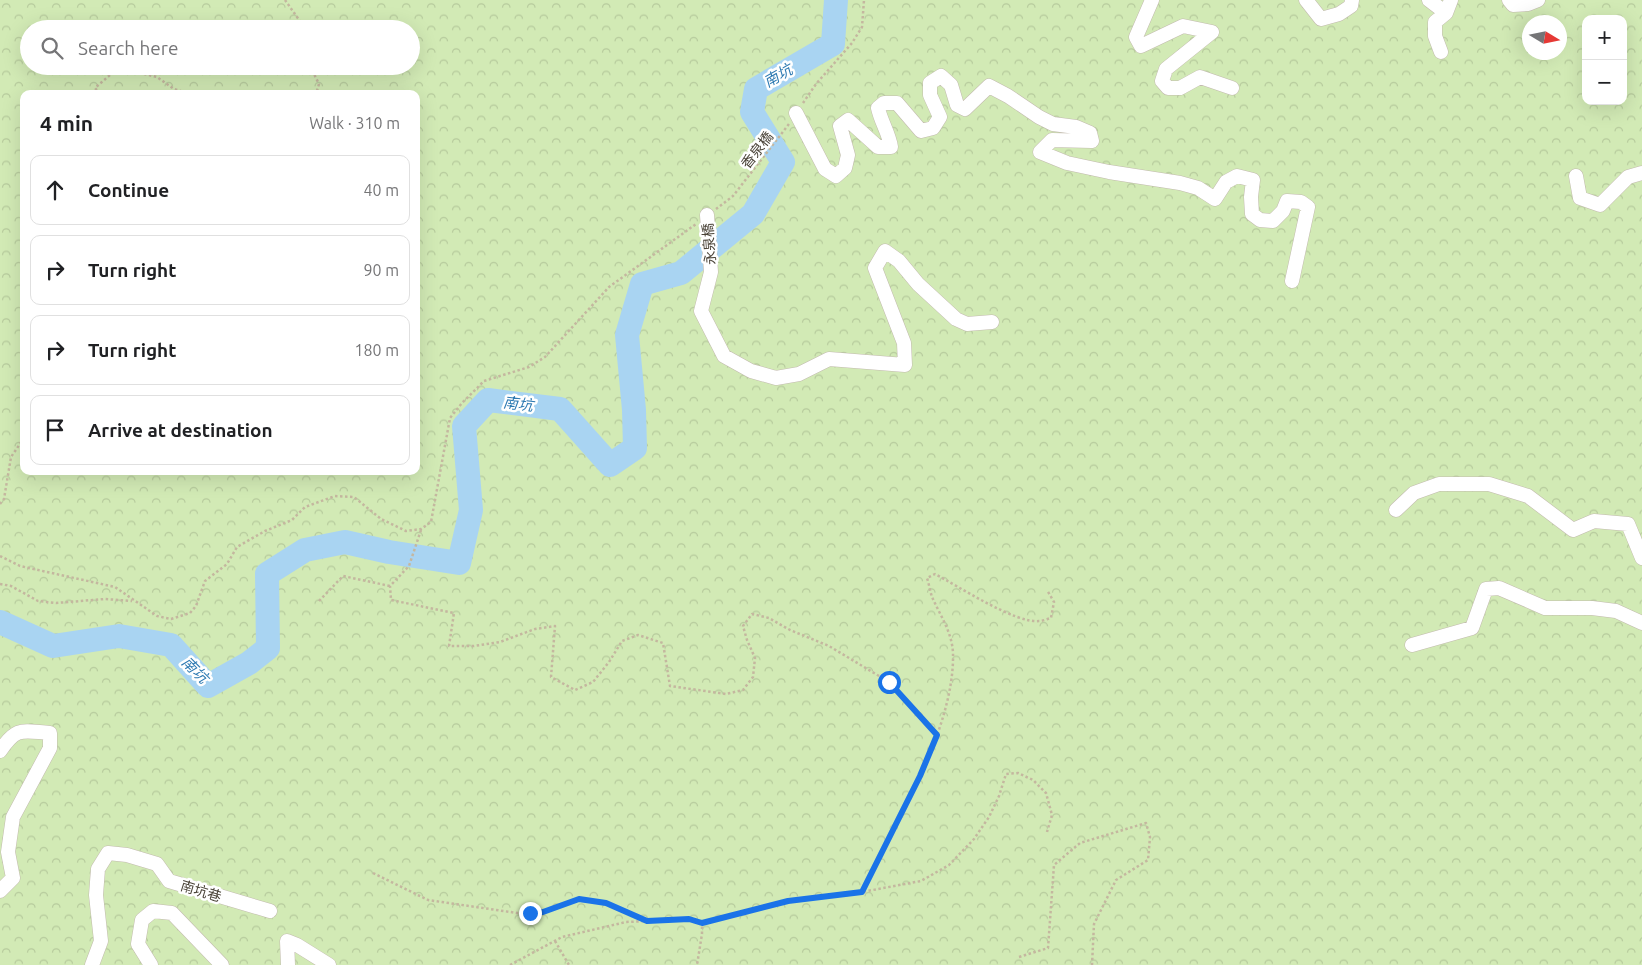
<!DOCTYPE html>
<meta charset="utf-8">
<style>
body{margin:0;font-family:Ubuntu,"Noto Sans TC",sans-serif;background:#f6f6f6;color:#202124}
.controls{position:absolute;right:15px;top:15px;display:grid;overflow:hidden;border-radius:10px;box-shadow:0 5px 20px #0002}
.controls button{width:45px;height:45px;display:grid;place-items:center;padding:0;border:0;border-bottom:1px solid #e0e0e0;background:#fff;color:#202124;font:25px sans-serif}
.compass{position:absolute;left:1522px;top:15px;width:45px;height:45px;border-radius:50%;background:#fff;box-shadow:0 5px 20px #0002;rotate:100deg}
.stop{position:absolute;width:15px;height:15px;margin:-11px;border:4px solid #1a73e8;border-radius:50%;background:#fff}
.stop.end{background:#1a73e8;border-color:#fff;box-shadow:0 1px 5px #0008}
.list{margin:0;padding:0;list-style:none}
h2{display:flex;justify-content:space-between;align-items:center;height:65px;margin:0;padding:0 20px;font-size:21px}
h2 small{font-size:16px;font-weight:400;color:#757577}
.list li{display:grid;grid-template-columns:32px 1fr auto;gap:15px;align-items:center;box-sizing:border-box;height:70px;margin:0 10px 10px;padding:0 10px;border:1px solid #e0e0e0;border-radius:10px}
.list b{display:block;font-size:19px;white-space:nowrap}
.list em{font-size:16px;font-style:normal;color:#757577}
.icon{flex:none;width:28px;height:28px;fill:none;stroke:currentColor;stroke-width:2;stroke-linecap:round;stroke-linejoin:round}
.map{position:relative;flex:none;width:1642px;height:965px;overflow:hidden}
.search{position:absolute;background:#fff;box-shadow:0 5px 20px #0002;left:20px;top:20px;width:400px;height:55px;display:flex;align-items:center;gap:12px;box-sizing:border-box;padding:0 18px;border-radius:28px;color:#757577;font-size:19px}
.panel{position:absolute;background:#fff;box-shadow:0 5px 20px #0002;left:20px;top:90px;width:400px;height:385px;border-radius:10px}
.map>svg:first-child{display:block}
.forest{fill:url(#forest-crowns);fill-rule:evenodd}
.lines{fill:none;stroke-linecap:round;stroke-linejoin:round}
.river{stroke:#a9d4f2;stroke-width:24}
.minor-casing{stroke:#c2bbae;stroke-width:15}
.path{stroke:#c4b79f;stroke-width:2.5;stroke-dasharray:2.5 2.5;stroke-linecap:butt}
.minor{stroke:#fff;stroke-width:14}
.route{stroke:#1a73e8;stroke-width:6}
.labels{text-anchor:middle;stroke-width:5;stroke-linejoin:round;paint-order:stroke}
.street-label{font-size:14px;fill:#4b4439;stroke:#fff}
.water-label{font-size:15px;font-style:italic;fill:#2e7ab2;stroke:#fff}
</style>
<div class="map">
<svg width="1642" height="965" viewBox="0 0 1642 965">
<defs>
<pattern id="forest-crowns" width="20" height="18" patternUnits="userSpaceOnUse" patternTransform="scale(1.25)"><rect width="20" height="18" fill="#d2eab5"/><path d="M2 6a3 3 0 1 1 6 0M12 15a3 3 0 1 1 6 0" fill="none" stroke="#b6ca9c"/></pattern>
</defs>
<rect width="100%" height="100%" fill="#f6f3ec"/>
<path class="forest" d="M0,0h1642v965h-1642zM1586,19h37v82h-37zM1530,22h30v30h-30zM29,29h382v37h-382zM24,94h392v377h-392z"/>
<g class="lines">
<path class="river" d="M0,622l53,24 66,-10 52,9 37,41 41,-23 19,-15 -1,-74 38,-24 40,-8 44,10 70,11 12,-53 -7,-84 24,-26 72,9 50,56 25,-17 -1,-38 -7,-75 15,-51 39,-11 72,-59 30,-52 -31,-50 4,-23 77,-45 3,-44"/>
<defs>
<path id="minor" d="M1152,0l-16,37 5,9 42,-20 29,6 -46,37 -4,12 6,7h12l20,-11 32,11
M1306,0l15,19 18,-5 12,-8 1,-6
M1429,0l17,13 5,-13
M1509,0l4,5 15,-1 10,-4
M1441,52l-6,-16v-14l11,-9
M796,113l29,56 11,7 9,-8 3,-13 -8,-29 8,-6 30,27h13c-2,-14 -10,-25 -13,-39l6,-5h13l24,28 12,-3 7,-11 -10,-22v-12l11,-7 10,9 6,20 8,4 24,-23 19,10 31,21 14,7 23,3 14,6 2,8 -40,-1 -12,12 27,11 42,9 71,11 18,5 17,11 11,-17 11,-6 16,4 -2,17 1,17 8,6 13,1 10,-10 4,-10 14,1 7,5 -16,74
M1576,176l4,22 20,7 28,-28 14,-4
M707,215l4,57 -10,39 23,45 27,15 25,7 23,-4 30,-15 76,6 -1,-22 -29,-75 10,-17 14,10 19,23 38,35 11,5 25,-2
M1396,510l18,-17 25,-9h50l39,12 45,34 21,-9 34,3 14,34
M1412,645l60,-17 14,-39 13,-1 46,20h47l24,3 26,12
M0,751c17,-25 22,-20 50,-18v15l-37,69 -5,35 5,26 -13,13
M92,965l9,-24 -5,-46 2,-26 10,-16 19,2 30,9 12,17 101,30
M151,965l-13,-21 4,-24 11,-9 19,2 50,52
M288,965l-1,-24 10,4 32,20"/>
</defs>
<use href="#minor" class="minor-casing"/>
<path class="path" d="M285,0l17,24v5
M310,66l9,18 -3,10
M100,94l-5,-6 23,-20 39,9 17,12 16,5
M229,94h5
M803,103l13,-19 36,-41 10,-16 2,-27
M716,209l17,-13 56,-72
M0,504l4,-5 7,-42 13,-19
M421,530l-12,36 -19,20 1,14 63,13 -5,33h25l26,-4 35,-13 20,-3 -4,51 24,13 18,-8 16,-20 13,-21 16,-6 25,8 7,43 56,8 17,-4 10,-13 2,-19 -8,-18 -4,-14 9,-12 17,4 21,12 39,16 60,36 48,53
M0,556l20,10 95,21 42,29 14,3 19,-6 6,-7 9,-25 22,-17 10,-17 28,-16 27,-11 13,-13 30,-11 19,1 27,22 25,12 15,-2 10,-7 19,-104 12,-15 22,-22 45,-14 16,-10 64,-70 87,-63
M0,584l11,2 27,15 18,2 49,-4 27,2
M319,601l24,-25 47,10
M373,873l55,27 89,13h26l36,-14 27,4 41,18
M862,892c33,-66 93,-164 91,-239 -1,-21 -13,-38 -21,-56 -2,-6 -3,-13 -5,-19l8,-4c23,12 81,50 104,47 4,0 8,-2 12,-3l3,-16 -7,-12
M702,923l45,-10 41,-12 74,-9 59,-11 28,-16 25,-26 15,-22 10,-21 7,-22 12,-1 15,7 13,13 6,22 -5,17
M555,941l14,24
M1019,957l29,-9 6,-83 26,-22 66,-20 4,14 -2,23 -32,20 -22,44 -2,41
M510,965l52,-28 64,-15 63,-3 13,4v11l-5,31"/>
<use href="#minor" class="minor"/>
</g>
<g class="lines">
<path class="route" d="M530,913l13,-1 36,-13 27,4 41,18 42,-2 13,4 86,-22 74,-9 58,-116 17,-41 -48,-53"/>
</g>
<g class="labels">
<g class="street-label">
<text transform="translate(757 150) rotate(-52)" y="5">香泉橋</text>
<text transform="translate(709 244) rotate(-94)" y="5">永泉橋</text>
<text transform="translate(201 891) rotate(17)" y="5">南坑巷</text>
</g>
<g class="water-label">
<text transform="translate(778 76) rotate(-30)" y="5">南坑</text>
<text transform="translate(518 404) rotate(7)" y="5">南坑</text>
<text transform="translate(195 670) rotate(45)" y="5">南坑</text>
</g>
</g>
</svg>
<div class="controls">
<button>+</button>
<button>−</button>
</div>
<svg class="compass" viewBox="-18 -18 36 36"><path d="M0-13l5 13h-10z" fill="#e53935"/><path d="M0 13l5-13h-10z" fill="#757577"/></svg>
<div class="stop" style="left:889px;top:682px"></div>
<div class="stop end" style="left:530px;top:913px"></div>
<div class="search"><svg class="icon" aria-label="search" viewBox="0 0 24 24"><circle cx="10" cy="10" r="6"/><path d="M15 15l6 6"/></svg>Search here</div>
<section class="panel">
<h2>4 min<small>Walk · 310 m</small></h2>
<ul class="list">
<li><svg class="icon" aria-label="ahead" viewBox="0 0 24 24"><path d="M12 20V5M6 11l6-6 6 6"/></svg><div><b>Continue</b></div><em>40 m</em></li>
<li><svg class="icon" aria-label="right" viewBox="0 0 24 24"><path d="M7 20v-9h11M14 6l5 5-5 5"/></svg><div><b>Turn right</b></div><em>90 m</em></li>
<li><svg class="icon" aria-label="right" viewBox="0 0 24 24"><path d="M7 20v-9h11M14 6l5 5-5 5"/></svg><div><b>Turn right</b></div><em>180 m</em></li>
<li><svg class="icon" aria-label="arrive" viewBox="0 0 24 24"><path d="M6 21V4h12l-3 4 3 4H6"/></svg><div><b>Arrive at destination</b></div></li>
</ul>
</section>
</div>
